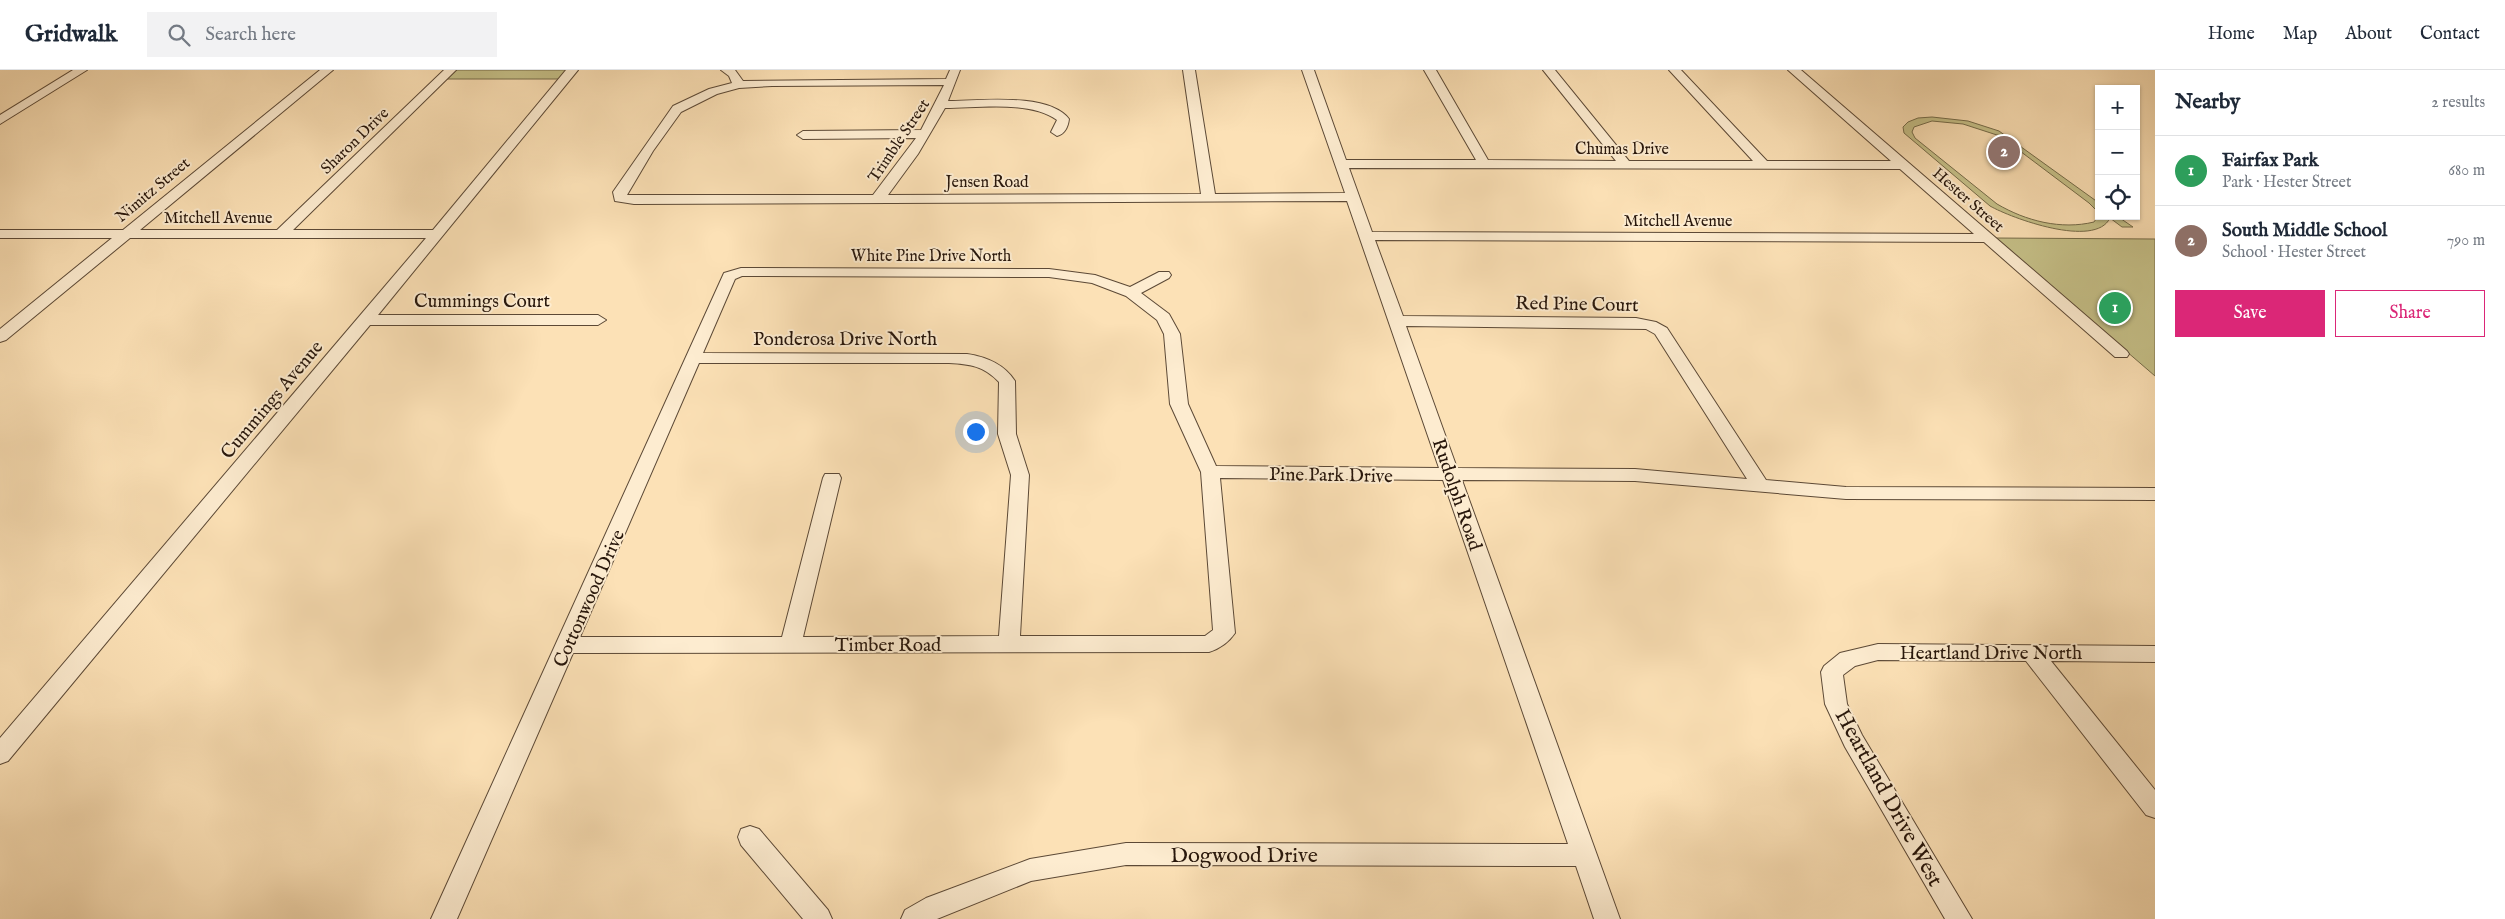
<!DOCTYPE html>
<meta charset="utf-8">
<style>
body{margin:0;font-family:"IM FELL English",serif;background:#f2f2f3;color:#1f2937}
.controls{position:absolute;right:15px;top:15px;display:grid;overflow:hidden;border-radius:0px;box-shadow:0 1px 4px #0004}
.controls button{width:45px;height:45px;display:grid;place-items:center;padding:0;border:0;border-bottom:1px solid #e0e1e3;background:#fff;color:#1f2937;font:25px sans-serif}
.you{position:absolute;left:975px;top:361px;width:18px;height:18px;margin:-12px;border:4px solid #fff;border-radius:50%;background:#1a73e8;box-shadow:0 0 0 8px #1a73e833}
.badge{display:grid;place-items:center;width:32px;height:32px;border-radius:50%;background:#db2777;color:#fff;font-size:16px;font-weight:700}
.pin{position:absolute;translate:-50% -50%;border:2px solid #fff;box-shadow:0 1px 5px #0006}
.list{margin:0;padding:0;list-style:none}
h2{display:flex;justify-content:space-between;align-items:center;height:65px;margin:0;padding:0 20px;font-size:21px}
h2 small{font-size:16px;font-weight:400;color:#747a83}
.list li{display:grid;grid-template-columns:32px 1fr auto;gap:15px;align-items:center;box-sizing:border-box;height:70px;padding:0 20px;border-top:1px solid #e0e1e3}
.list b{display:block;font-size:19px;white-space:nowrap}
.list p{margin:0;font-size:16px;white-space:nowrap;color:#747a83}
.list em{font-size:16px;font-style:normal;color:#747a83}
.actions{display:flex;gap:10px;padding:15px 20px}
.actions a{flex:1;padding:11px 0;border:1px solid #db2777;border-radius:0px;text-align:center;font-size:18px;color:#db2777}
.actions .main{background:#db2777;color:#fff}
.icon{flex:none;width:28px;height:28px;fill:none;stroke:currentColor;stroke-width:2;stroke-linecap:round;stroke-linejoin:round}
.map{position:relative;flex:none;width:2155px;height:849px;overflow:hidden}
header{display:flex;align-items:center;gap:30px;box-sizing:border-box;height:70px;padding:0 25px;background:#fff;border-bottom:1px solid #e0e1e3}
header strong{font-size:24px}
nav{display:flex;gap:28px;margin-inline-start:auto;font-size:18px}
.search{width:350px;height:45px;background:#f2f2f3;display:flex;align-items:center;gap:12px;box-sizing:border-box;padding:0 18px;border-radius:0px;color:#747a83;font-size:19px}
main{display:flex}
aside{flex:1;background:#fff}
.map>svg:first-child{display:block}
.green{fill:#c6c189;stroke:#766c4a;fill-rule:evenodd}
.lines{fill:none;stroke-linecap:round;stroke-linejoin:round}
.minor-casing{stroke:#5c4936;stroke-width:2}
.minor{fill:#fdecd0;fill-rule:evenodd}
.labels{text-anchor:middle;stroke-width:4;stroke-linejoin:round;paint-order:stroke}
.far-street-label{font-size:16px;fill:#27160b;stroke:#fdecd0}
.street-label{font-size:19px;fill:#27160b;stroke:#fdecd0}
.near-street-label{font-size:22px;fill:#27160b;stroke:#fdecd0}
</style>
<header>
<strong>Gridwalk</strong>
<div class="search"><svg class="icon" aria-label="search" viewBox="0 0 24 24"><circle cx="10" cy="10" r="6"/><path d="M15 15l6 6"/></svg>Search here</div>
<nav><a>Home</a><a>Map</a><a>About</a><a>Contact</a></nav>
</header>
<main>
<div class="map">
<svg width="2155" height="849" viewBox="0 0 2155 849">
<rect width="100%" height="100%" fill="#fce1b6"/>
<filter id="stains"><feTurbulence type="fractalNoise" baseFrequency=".004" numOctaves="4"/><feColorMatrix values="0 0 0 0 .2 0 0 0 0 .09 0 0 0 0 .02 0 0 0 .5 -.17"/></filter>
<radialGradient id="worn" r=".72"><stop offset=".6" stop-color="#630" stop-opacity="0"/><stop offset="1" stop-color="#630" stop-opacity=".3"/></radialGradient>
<path class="green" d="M450,0h122l-8,9h-124z
M1932,47l36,4 31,10 100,72v13h18l16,11h-11l-12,-9c-15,31 -99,0 -120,-12l-86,-73 -1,-6 5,-5 10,-4zM1932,51l31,3 37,12 89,67 7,7 2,6 -4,6c-33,8 -68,-1 -97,-18l-82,-66 -3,-6 2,-5z
M1995,168l160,1v137z"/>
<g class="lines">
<defs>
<path id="minor" d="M73,0h14l-87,54v-9z
M320,0h13l-193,160h137l167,-160h12l-163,160h140l133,-160h12l-200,245h220l8,5 -8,5h-228l-362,436 -8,3v-26l426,-500h-296l-124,102 -6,2v-13l112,-91h-112v-8h123z
M721,0h14l8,11 203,-2 4,-9h10l-12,31c31,0 100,-9 121,18 -1,8 -4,15 -12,17l-6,-4 6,-12c-27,-20 -80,-12 -112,-12l-27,46 -30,41 313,-1 -18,-124h12l20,124 130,-1 -43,-123h12l32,90h130l-52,-90h12l52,90 128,1 -73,-91h12l74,91h124l-84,-91h12l86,91h124l-103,-91h13l326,281 2,3 -2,3h-12l-131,-115 -609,-2 28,76 233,2 20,4 11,6 99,152 80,7 309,1v12l-309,-1 -211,-18 -173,-1 158,439h-26l-18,-53 -450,-1 -95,16 -94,38h-36l4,-9 21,-12 104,-39 96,-16 442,1 -125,-364 -223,-2 15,155c-6,9 -16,16 -26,19l-636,1 -116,266h-26l293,-646 17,-5 308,1 46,6 35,12 29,-15h10l2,3 -2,3 -28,15 28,21 11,20 8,70 28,62 223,2 -92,-267 -713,3 -19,-3 -2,-9 60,-86 36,-17 23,-6 -3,-7zM944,15l-23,45 -118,1 -6,4 6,4 113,-1 -43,57h-246l26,-44 28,-39 36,-18 22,-6 33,-2zM1349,98l551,1 74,65 -602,-2zM742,206l307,1 43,6 34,13 31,24 7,14 6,70 31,68 12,158 -8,6h-185l9,-161 -13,-41 -1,-53c-11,-17 -28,-24 -48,-27l-264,-1 32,-74zM1406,256l240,3 9,5 92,145 -112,-10 -178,-1zM699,293h250c21,1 35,3 50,19l-1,52 13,41 -12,161 -196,1 38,-159 -2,-4h-14l-2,4 -41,159h-202z
M1878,574l277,2v16l-104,-1 104,129v28l-9,-3 -120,-154 -148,-1 -23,6 -12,9 4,29 15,31 110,184h-27l-100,-172 -20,-43 -4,-32 3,-6 16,-13z
M750,756l9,3 69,81 4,9h-29l-62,-74 -3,-8 3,-8z"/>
</defs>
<use href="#minor" class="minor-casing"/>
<use href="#minor" class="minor"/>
</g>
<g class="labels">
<g class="far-street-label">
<text transform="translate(354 70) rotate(-44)" y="6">Sharon Drive</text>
<text transform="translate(898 70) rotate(-56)" y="6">Trimble Street</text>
<text x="1622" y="84">Chumas Drive</text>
<text x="987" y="117">Jensen Road</text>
<text transform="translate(152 119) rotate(-40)" y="6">Nimitz Street</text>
<text transform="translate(1969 129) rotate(41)" y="6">Hester Street</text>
<text x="218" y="153">Mitchell Avenue</text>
<text x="1678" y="156">Mitchell Avenue</text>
<text x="931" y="191">White Pine Drive North</text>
</g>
<g class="street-label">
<text x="482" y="237">Cummings Court</text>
<text transform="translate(1577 233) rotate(1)" y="7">Red Pine Court</text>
<text x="845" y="275">Ponderosa Drive North</text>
<text transform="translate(271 329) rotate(-50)" y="7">Cummings Avenue</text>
<text transform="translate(1331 404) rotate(1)" y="7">Pine Park Drive</text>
<text transform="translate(1458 424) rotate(71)" y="7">Rudolph Road</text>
<text transform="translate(588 528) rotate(-66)" y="7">Cottonwood Drive</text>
<text x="888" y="581">Timber Road</text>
<text x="1991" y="589">Heartland Drive North</text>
</g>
<g class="near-street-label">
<text transform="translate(1890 727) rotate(61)" y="8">Heartland Drive West</text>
<text x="1244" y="792">Dogwood Drive</text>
</g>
</g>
<rect width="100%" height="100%" filter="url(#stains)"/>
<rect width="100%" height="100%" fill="url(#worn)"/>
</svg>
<div class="controls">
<button>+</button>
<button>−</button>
<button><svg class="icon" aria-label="locate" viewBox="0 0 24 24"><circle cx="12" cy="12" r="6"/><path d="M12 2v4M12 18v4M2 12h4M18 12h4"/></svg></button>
</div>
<div class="you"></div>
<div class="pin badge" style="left:2115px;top:238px;background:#2e9e5b">1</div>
<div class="pin badge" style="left:2004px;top:82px;background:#8d6e63">2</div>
</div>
<aside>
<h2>Nearby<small>2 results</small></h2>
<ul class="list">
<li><span class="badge" style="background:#2e9e5b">1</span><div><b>Fairfax Park</b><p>Park · Hester Street</p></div><em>680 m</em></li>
<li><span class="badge" style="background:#8d6e63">2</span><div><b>South Middle School</b><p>School · Hester Street</p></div><em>790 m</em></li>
</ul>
<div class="actions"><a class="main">Save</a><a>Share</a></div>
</aside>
</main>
